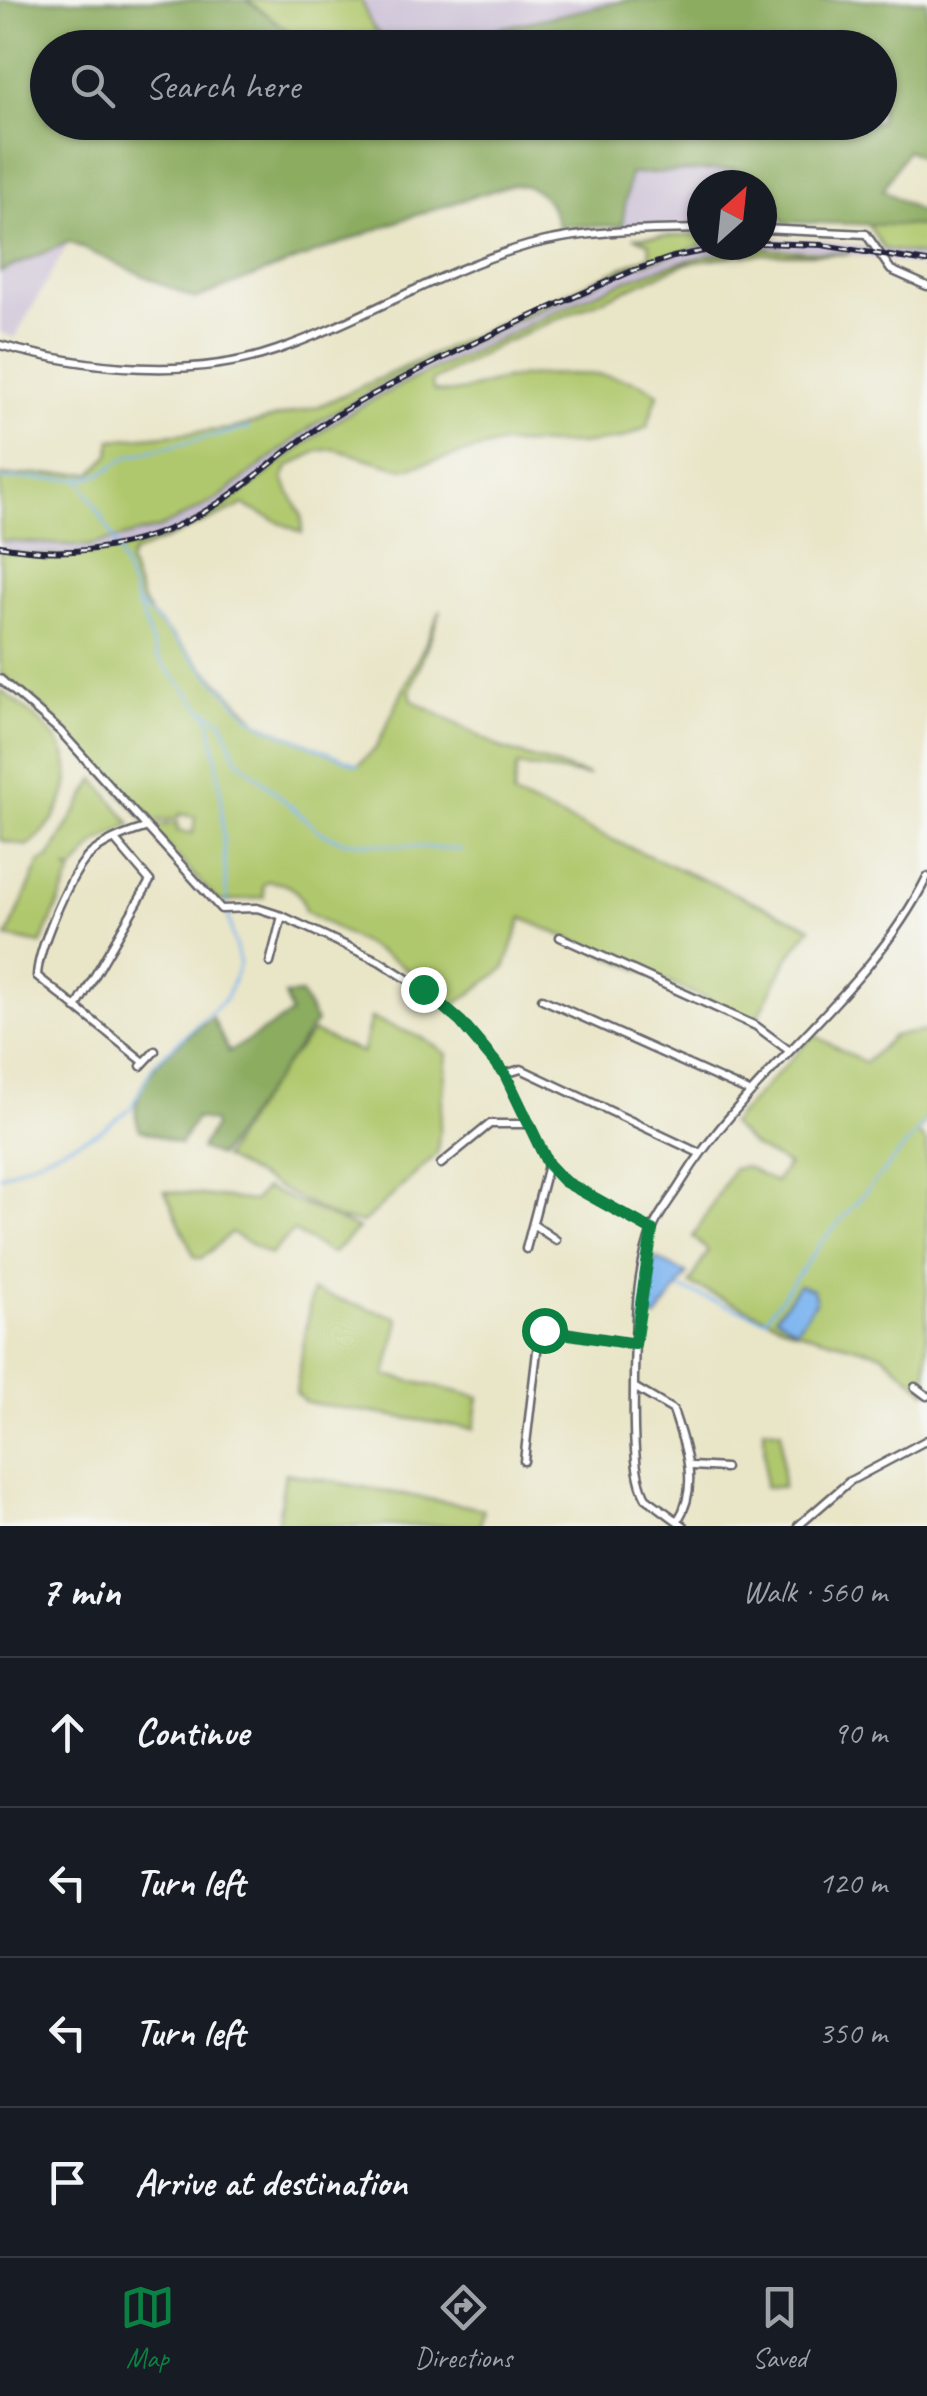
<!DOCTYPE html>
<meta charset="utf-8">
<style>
body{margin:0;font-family:Caveat,sans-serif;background:#242831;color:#f1f3f6}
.compass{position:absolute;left:687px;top:170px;width:90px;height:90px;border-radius:50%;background:#171b24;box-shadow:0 2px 8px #0004;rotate:27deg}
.stop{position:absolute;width:30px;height:30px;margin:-22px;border:8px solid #0b8043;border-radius:50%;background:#fff}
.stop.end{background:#0b8043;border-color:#fff;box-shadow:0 2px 10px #0008}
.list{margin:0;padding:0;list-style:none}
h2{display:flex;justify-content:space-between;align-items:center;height:130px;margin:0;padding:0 40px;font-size:42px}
h2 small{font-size:32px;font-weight:400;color:#9ea1a6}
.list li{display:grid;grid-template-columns:65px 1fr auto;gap:30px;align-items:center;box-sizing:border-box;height:150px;padding:0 40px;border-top:2px solid #363941}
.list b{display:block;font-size:38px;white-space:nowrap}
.list em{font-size:32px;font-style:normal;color:#9ea1a6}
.icon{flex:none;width:55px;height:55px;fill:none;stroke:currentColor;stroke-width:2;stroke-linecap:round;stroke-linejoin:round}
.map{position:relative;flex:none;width:927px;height:1526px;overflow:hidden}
.search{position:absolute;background:#171b24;box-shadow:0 2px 8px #0004;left:30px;right:30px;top:30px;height:110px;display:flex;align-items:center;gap:25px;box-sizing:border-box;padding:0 35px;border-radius:55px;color:#9ea1a6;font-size:38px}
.sheet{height:730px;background:#171b24}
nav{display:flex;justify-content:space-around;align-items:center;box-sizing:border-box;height:140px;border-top:2px solid #363941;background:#171b24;font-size:28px;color:#9ea1a6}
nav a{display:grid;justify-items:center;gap:5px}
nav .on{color:#0b8043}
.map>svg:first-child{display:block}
.industrial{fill:#cbbfd5}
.green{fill:#b0c86d;stroke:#697554;stroke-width:2.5}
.forest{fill:#8cac60;stroke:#57674e;stroke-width:2.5}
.water{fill:#81b7f0;stroke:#526c96;stroke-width:2.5}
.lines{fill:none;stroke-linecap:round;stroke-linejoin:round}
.stream{stroke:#81b7f0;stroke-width:2.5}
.minor-casing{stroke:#68666c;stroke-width:11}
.minor{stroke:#fff;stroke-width:6}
.rail-casing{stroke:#22223b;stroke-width:6}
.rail{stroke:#f6f6f2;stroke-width:2.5;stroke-dasharray:8;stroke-linecap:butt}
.route{stroke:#0b8043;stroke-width:12}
</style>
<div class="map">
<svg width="927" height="1526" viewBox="0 0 927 1526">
<rect width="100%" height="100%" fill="#f6f6f2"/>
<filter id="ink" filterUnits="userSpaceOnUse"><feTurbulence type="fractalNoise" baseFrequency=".01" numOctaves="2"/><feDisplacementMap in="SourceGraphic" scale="20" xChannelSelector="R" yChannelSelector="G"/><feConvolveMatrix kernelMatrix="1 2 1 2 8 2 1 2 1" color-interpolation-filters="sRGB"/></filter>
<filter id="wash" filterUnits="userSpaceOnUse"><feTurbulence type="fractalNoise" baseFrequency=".0048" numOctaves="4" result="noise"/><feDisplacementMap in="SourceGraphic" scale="40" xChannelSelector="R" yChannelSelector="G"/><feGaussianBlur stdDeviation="2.25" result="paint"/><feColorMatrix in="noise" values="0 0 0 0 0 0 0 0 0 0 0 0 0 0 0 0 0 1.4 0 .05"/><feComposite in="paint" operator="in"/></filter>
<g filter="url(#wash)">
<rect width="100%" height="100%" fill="#e9e5c7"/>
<path class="industrial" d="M362,0h265l-212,48 -16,-1 27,-12 -29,5 -14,-2 -11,-10z
M733,169l20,16h-51v39l-80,2 8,-52z
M762,238l60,2 105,17v10l-106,-17 -46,-3 -101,15 -61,23 -247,119 -59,37 -85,67 -40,22 -39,14 -54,12 -89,-5v-10l111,1 49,-14 56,-28 85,-66 81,-50 249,-117 73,-22h58z
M69,242l-54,96 -15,-6v-60z"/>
<path class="green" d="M247,0h115c13,47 28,42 70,33l-33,14h-89z
M867,223l60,3v30l-43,-7z
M702,235l2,10 -73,22 -249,117 -63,37 -103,79 -56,28 -72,18 -88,-5v-65l92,-3 18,-18 1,-15 120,-11 88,-23 331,-151 -1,-12 -15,-6z
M757,248l93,6h-109l-57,10 -183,80 -69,37 1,9c20,9 55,-9 77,-12 36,-5 121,-10 148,16l-11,33 -26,12 -41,5h-81l-96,25 -69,-20 -16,2 -30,16 -5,12 19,37v17l-59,-28 -111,49 -3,9 13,38 11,16 106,106 99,42 18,-17 65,-138 -31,81 2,9 91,49 87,27 -73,-10 -4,30 298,131 -23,31 -32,63 -234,-103 -17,50 -51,38 -54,-42 -95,-53c-4,-23 -16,-27 -37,-30l-5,4 1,12 -45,5 -69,-75 28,-4 -1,8 16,2 2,-16 -15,-3 -3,5 -31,3 -101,-113 -45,-36v-122c85,13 166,-2 237,-54 36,-27 70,-58 109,-82 45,-28 95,-48 142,-71 88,-41 171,-88 269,-96z
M0,690c21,16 51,36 63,60 16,34 -9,77 -36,96l-27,-6z
M95,779l36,45 -36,20 -22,27 -7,-3 6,4 -2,5 -29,67 -34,-7 33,-75 9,-4z
M371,1018l54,21 22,15 -10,100 -74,69 -26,-4 -114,-61 49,-79 41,-47 49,21z
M927,1031v90l-10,12 10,9v250l-45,-38 -88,-24 -104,-46 18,-33 -15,-14 40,-68 13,-2 29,15 13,-17 -35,-19 -23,-22 84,-89 51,28 28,-27z
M265,1188l93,41 -26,25 -39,-23 -23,24 -39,-22 -29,25h-7l-30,-67 89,10z
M312,1291l84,26 3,3 -13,55 93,22 -5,32 -169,-27 -9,-10z
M764,1428l17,3 2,56h-18z
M285,1473l199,36 -4,17h-203z"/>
<path class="forest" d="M0,0h247l63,47 -262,1v74h832v-74l-465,-1 212,-47h300v161l-20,-11 -24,40 44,26v10l-143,-4 -22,-29v-8h-9l-20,-16 -103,5 -8,52h-64c-5,-24 -21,-44 -48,-41l-106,34 -209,80 -126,-57 -69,30z
M301,994l15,28 -97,134 -19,-7 14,-23 -1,-4 -17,-4 -16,26 -40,-14c-21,-46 39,-88 72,-113l17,35 62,-38 -6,-19z"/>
<path class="water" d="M655,1258l32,16 -30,44 -11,-3z
M799,1285l14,5 3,11 -20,28 -20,-13z"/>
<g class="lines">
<path class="stream" d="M0,479h80l34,60 43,118 53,61 10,65 7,122
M80,479l19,-4 30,-19 120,-28
M136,606l7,1 103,106 16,12 96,40
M203,709l19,11 14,38 83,73 22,10 120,9
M0,1176l99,-44 31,-23 24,-45 72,-66 14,-34 -13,-51
M679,1288l86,31 57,-77 105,-121"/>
</g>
</g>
<g filter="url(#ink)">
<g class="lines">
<defs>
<path id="minor" d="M762,229l104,5 25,36 36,16
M0,345c85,24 193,35 277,5 86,-30 164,-80 252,-105 56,-15 115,-15 173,-16
M0,679l60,52 161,178 36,-1 25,8 97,45 44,28 38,33 44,52 43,90 16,17 88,49
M560,937l196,89 31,23
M270,963l12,-47
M542,999l205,92
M76,1008l74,-127 -35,-41
M144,1062l-107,-86c1,-27 30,-93 47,-115 13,-17 41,-27 61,-33
M141,1066l14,-15
M505,1074l16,-5 178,84
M441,1164l49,-40h40
M534,1225l22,15
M526,1249l22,-84
M634,1387l39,23c12,36 27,76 5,110
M915,1387l12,9
M524,1461l15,-127 6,-4 90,14
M692,1466l33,2
M684,1526l-38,-28c-15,-26 -12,-89 -12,-120 1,-47 1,-106 19,-150 7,-16 19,-30 28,-45 70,-114 186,-186 246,-306
M798,1526l52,-45 77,-41"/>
</defs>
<use href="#minor" class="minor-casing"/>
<use href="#minor" class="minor"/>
<defs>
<path id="rail" d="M762,243l60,2 105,17
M0,546c84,16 168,-4 236,-55 39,-29 74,-62 116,-85 90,-51 186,-93 280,-135l41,-14 61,-12"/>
</defs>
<use href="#rail" class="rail-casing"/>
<use href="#rail" class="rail"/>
</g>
</g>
<g class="lines" filter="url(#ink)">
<path class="route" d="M423,989l38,33 44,52 43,90 16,17 88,49 -17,114 -91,-14"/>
</g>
</svg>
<svg class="compass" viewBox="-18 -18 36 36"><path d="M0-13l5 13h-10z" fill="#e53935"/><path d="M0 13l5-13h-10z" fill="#9ea1a6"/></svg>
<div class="stop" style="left:544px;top:1330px"></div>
<div class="stop end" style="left:423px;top:989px"></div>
<div class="search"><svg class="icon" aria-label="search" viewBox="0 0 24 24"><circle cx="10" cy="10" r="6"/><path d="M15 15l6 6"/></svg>Search here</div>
</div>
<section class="sheet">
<h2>7 min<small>Walk · 560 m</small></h2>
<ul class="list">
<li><svg class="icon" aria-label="ahead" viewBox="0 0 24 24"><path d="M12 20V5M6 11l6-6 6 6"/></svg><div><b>Continue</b></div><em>90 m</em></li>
<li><svg class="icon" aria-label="left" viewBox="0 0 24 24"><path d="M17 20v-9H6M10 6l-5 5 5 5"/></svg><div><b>Turn left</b></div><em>120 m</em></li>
<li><svg class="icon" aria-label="left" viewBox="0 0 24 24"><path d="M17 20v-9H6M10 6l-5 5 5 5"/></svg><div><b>Turn left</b></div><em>350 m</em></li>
<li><svg class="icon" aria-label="arrive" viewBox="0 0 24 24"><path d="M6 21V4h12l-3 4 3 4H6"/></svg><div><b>Arrive at destination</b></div></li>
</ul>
</section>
<nav>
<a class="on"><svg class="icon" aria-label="map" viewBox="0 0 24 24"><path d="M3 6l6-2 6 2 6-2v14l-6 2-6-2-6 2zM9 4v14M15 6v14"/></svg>Map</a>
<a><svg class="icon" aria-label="directions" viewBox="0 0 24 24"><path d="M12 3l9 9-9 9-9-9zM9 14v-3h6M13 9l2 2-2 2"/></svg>Directions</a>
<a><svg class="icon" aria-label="saved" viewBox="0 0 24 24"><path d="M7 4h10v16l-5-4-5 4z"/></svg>Saved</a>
</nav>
